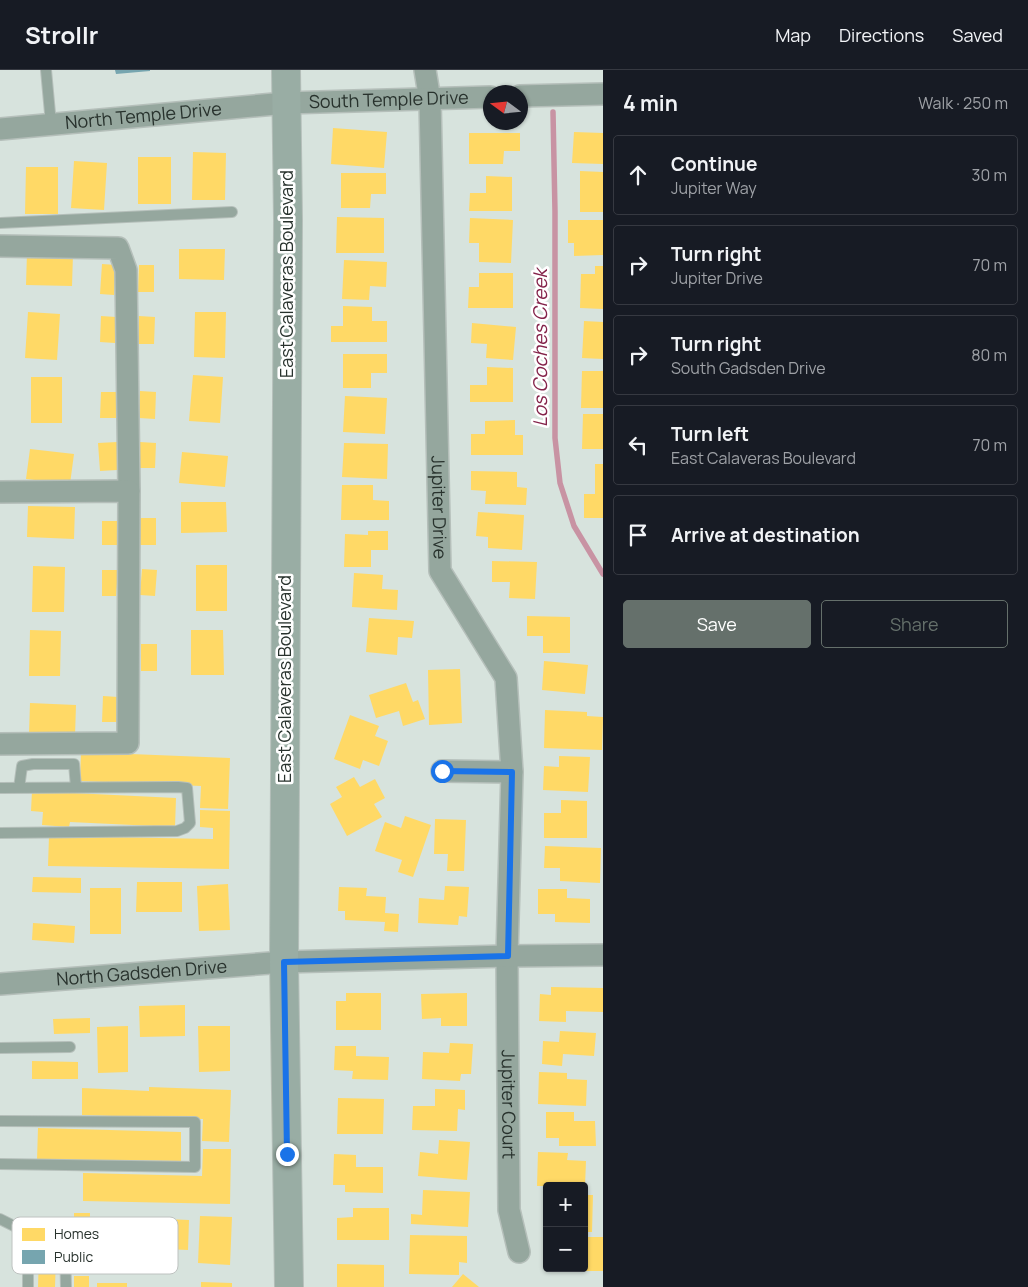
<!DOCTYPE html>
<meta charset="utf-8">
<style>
body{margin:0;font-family:Manrope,sans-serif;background:#20242c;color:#f1f3f6}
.controls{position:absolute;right:15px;bottom:15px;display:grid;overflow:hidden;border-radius:5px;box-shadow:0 1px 4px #0004}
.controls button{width:45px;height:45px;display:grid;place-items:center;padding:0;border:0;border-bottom:1px solid #363941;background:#171b24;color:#f1f3f6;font:25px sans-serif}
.compass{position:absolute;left:483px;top:15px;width:45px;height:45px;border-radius:50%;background:#171b24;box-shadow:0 1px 4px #0004;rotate:285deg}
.stop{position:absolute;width:15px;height:15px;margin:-11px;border:4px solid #1a73e8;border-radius:50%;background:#fff}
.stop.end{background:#1a73e8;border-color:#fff;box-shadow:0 1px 5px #0008}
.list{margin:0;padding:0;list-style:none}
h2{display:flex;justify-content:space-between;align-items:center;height:65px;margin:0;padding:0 20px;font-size:21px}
h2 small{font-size:16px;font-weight:400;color:#9ea1a6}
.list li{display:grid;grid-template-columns:32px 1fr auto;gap:15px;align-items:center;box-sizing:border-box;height:80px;margin:0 10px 10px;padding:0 10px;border:1px solid #363941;border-radius:5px}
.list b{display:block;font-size:19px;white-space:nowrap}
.list p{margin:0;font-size:16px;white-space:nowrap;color:#9ea1a6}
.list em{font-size:16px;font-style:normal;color:#9ea1a6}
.actions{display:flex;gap:10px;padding:15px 20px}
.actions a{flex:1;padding:11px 0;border:1px solid #65706b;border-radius:5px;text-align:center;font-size:18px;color:#65706b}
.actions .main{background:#65706b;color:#fff}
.icon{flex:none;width:28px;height:28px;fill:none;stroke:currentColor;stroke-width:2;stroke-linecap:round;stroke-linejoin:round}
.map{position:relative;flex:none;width:603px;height:1217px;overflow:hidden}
header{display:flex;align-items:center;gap:30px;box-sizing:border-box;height:70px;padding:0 25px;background:#171b24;border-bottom:1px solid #363941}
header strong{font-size:24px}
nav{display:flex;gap:28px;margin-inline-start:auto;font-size:18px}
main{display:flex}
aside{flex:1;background:#171b24}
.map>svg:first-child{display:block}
.homes{fill:#ffd966}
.public{fill:#76a5af}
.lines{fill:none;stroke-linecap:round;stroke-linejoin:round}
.stream{stroke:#c893a3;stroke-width:5.5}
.lane-casing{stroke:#b5bfba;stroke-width:12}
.street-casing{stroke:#b5bfba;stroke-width:24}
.secondary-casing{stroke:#b5bfba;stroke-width:30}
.lane{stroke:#95a79e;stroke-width:10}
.street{stroke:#95a79e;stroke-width:21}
.secondary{stroke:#99ada4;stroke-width:28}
.route{stroke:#1a73e8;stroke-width:6}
.labels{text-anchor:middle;stroke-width:5;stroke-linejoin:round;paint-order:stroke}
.street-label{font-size:18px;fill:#28322d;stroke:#fff}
.water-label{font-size:19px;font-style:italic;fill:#84234a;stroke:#fff}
.key{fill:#fff;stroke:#bec2c0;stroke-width:1}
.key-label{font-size:14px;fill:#28322d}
</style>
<header>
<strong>Strollr</strong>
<nav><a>Map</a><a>Directions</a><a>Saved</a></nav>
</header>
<main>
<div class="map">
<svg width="603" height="1217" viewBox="0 0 603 1217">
<rect width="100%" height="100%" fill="#d7e3dd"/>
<path class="homes" d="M333,58l54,4 -3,36 -53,-4z
M574,62l29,1v31l-31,-1z
M469,63h51v18h-16l-1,13h-34z
M193,82l33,1 -1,47h-33z
M138,87h33v47h-33z
M74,91l33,2 -3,47 -33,-2z
M26,97h32v47h-33z
M580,101l23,1v40h-23z
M341,103h45v21h-15l-1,14h-29z
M486,106l26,1v34h-43l1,-18h16z
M337,147l47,1v35h-48z
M470,148l43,2 -2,43 -32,-1v-19h-10z
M568,150h35v35l-29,1v-13h-6z
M179,179h46l-1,31 -45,-1z
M27,183l46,1 -1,32 -46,-1z
M344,190l43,2 -1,25 -16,-1 -1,14 -27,-1z
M102,194l14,1 -2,30 -14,-1z
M139,195h15v27h-16z
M595,196h8v43l-23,-1 1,-34h14z
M479,203h34v35h-45l1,-21h10z
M343,236l29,1v14h15v21h-56v-16h12z
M28,242l32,2 -3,46 -32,-2z
M195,242h31l-1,46 -31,-1z
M101,246l15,1 -1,26 -15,-1z
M139,246l16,1 -1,27h-16z
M584,251l19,1v37l-21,-1z
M472,253l44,4 -3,33 -27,-2 1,-14 -16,-1z
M343,284h44v19h-16v15h-28z
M487,297l26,1v34h-43v-17h17z
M582,301h21v37h-22z
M193,305l30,2 -3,46 -31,-2z
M31,307h31v46h-31z
M140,321l16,1 -1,27 -16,-1z
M101,322h15v26h-16z
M345,326l42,2 -2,36 -42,-2z
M583,344h20v35h-21z
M515,350v15h8v20h-52v-21h14v-13z
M117,372v28l-17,1 -2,-28z
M140,372l16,1 -1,25h-16z
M344,373l44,1 -1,35 -45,-2z
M30,379l44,5 -4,30 -44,-5z
M182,382l46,4 -3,31 -46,-4z
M595,394h8v54h-19v-24h11z
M471,401l46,1v15l10,1 -1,17 -41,-1 1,-13 -15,-1z
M342,415h31v15l16,1v19h-48z
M181,432h45l1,30 -46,1z
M28,436l47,1 -1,32 -47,-2z
M478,442l46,3 -2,35 -34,-2v-11l-12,-1z
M140,448h16v27h-16z
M102,451h15v24h-15z
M368,461h20v19h-17v17h-27l1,-33 23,1z
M492,491l45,1 -2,37 -26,-1 1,-16h-18z
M196,495h31v46h-31z
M33,496l32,1 -1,45h-32z
M142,499l15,1 -2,26 -15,-1z
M102,500h16l-2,26h-14z
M354,503l29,2 -1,14 16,1 -1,20 -45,-3z
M527,546l43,1v36h-27v-17h-16z
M369,548l45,3 -2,17 -14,-1 -1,18 -31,-3z
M30,560l31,1 -1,45h-31z
M191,560h32l1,45h-33z
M141,574h16v27h-16z
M544,591l44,4 -3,29 -43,-4z
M460,599l2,54 -33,2 -1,-55z
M406,613l7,19 5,-2 7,19 -22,7 -4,-15 -23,7 -7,-23z
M103,626l15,1v25h-16z
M30,633l46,2 -1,31 -46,-2z
M545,640l42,2v4l16,1 -1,33 -58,-2z
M350,645l29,11 -4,10 13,5 -9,25 -16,-6 -3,9 -26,-10z
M81,682l149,6 -2,51 -28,-1 1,-22 -121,-5z
M559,686l31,1 -2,35 -45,-2 1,-24 15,1z
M354,707l6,10 15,-8 10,19 -11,6 8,13 -35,19 -17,-32 12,-7 -6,-10z
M32,721l144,7 -1,29 -105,-5 -1,5 -27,-2 1,-13 -12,-1z
M561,730l26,1v37h-43v-25h17z
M200,740l30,1 -1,58 -181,-3 1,-30 164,3v-11l-13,-1z
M405,746l26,9 -18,52 -15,-5 4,-12 -27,-9 10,-29 16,6z
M435,749l31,1 -2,51h-17l1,-17h-14z
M545,776l56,2 -1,35 -40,-2v-13h-16z
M33,807l48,1v15l-49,-1z
M137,812h45v30h-46z
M228,814l2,46 -31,1 -2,-45z
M445,816l24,1 -2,30 -8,-1 -1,9 -40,-2 1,-25 25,2z
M339,817l28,1 -1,8 20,1 -1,16 14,1 -1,18 -14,-1 1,-9 -40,-2v-9h-7z
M90,818h31v46h-31z
M538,819h29v9l23,1v24l-35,-1v-8h-17z
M33,853l42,3 -1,17 -42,-3z
M551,917l52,1v24l-37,-1v11l-27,-1 1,-27 11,1z
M346,923h35v37h-45v-29h10z
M467,923v33h-26v-8l-19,1 -1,-25z
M185,935v31l-45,1 -1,-31z
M90,948v15l-36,1 -1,-15z
M128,956v46l-30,1 -1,-46z
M198,956h32v45l-31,1z
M560,961l36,2 -2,23 -31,-2 -1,12 -20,-2 1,-23 16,1z
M450,973l23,1 -2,30h-10l-1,7 -38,-2 1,-27 26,1z
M335,976h21v10l33,1 -1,23 -36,-1 1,-8 -19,-1z
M32,991l46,1v17h-46z
M539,1002l28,1v6l20,1 -1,26 -48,-2z
M149,1017l82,3 -2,52 -27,-1 1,-22 -121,-4v-27l67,3z
M435,1019l30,1v20l-7,-1 -1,22 -45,-1 1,-24h22z
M338,1028l46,1 -1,35h-46z
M546,1042h28v9h21l1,25h-37v-8h-13z
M38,1058l143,4v29l-60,-1v2l-84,-2z
M439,1070l31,2 -3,38 -49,-4 2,-24 18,2z
M203,1079h28l-1,55 -147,-3v-28l119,3z
M538,1082l30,1 -1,7 19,1 -1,25h-48z
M334,1084l22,1v12h27v26l-38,-1v-7h-12z
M423,1120l47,2 -2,35 -57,-3v-10l11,1z
M584,1125h9l-1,37h-8z
M353,1138h36v32h-52v-22l16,-1z
M74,1143h16l-1,57h-15z
M200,1146l32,1 -2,48 -32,-2z
M144,1148l45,2 -1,30 -46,-2z
M410,1165l57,1v27l-8,-1v13l-50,-1z
M584,1167h19v34h-33v-3h14z
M39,1185l17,1 -1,31h-17z
M337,1194l47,1v22h-47z
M463,1204l16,13h-27z
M74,1206h15v11h-15z
M201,1212l31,1v4h-31z
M97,1213h30v4h-30z"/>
<path class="public" d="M115,0h35v1l-34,3z"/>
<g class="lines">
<path class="stream" d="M553,42l2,100v226l5,45 14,43 29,48"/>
<defs>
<path id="lane" d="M46,0l5,54
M0,153l232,-11
M0,718l178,-1 9,1 3,35 -5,5 -8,3 -177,2
M19,718l3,-22 11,-2h41l2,23
M0,978l70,-1
M0,1051l195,1v45l-195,-3
M0,1149l28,14 37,10 1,44
M28,1163v54"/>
<g id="street">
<path id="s1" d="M425,0l5,30 10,471 66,107 6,94 -5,184 2,254 10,42"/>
<path d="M520,26l83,-2"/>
<path id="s2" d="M0,59l286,-26 204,-6"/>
<path d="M0,176l118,2 8,22 3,221"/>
<path d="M0,422l129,-1 -1,252 -128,1"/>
<path d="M442,701l70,1"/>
<path id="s3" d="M0,914l284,-22 223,-6 96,-1"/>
</g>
<path id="secondary" d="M286,0l2,150 -4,742 5,325"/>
</defs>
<use href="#lane" class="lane-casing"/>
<use href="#street" class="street-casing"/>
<use href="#secondary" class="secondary-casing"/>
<use href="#lane" class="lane"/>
<use href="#street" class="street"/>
<use href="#secondary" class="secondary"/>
</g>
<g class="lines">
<path class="route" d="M287,1084l-3,-192 224,-6 4,-184 -70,-1"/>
</g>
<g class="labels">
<g class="street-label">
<text dy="6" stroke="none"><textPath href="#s2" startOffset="390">South Temple Drive</textPath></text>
<text dy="6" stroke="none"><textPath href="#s2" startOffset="144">North Temple Drive</textPath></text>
<text transform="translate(287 204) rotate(-90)" y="6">East Calaveras Boulevard</text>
<text dy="6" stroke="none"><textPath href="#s1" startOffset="438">Jupiter Drive</textPath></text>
<text transform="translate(285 609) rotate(-90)" y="6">East Calaveras Boulevard</text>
<text dy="6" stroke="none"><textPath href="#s3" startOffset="142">North Gadsden Drive</textPath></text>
<text dy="6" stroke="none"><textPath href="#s1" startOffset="1054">Jupiter Court</textPath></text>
</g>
<g class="water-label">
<text transform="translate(540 278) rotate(-90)" y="7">Los Coches Creek</text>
</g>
</g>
<rect x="12" y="1147" width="166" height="57" rx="8" class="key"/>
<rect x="22" y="1158" width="23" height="13" fill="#ffd966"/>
<rect x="22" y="1180" width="23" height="14" fill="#76a5af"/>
<g class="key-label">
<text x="54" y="1169">Homes</text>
<text x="54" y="1192">Public</text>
</g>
</svg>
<div class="controls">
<button>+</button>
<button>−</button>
</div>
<svg class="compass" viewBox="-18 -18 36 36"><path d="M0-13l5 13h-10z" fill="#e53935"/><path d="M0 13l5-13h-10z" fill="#9ea1a6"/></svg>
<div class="stop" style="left:442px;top:701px"></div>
<div class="stop end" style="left:287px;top:1084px"></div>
</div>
<aside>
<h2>4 min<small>Walk · 250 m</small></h2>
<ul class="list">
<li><svg class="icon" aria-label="ahead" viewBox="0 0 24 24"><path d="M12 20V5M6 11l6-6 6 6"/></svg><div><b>Continue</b><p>Jupiter Way</p></div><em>30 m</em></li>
<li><svg class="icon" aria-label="right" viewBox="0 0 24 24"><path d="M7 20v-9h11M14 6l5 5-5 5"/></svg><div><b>Turn right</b><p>Jupiter Drive</p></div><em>70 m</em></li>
<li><svg class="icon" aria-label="right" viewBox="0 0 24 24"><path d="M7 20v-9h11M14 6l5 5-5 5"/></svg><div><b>Turn right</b><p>South Gadsden Drive</p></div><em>80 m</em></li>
<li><svg class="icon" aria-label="left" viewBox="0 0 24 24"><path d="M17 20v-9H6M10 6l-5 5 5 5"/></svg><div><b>Turn left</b><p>East Calaveras Boulevard</p></div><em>70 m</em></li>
<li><svg class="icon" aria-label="arrive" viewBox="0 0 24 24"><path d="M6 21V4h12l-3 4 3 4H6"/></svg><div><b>Arrive at destination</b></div></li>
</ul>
<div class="actions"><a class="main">Save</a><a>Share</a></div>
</aside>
</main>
